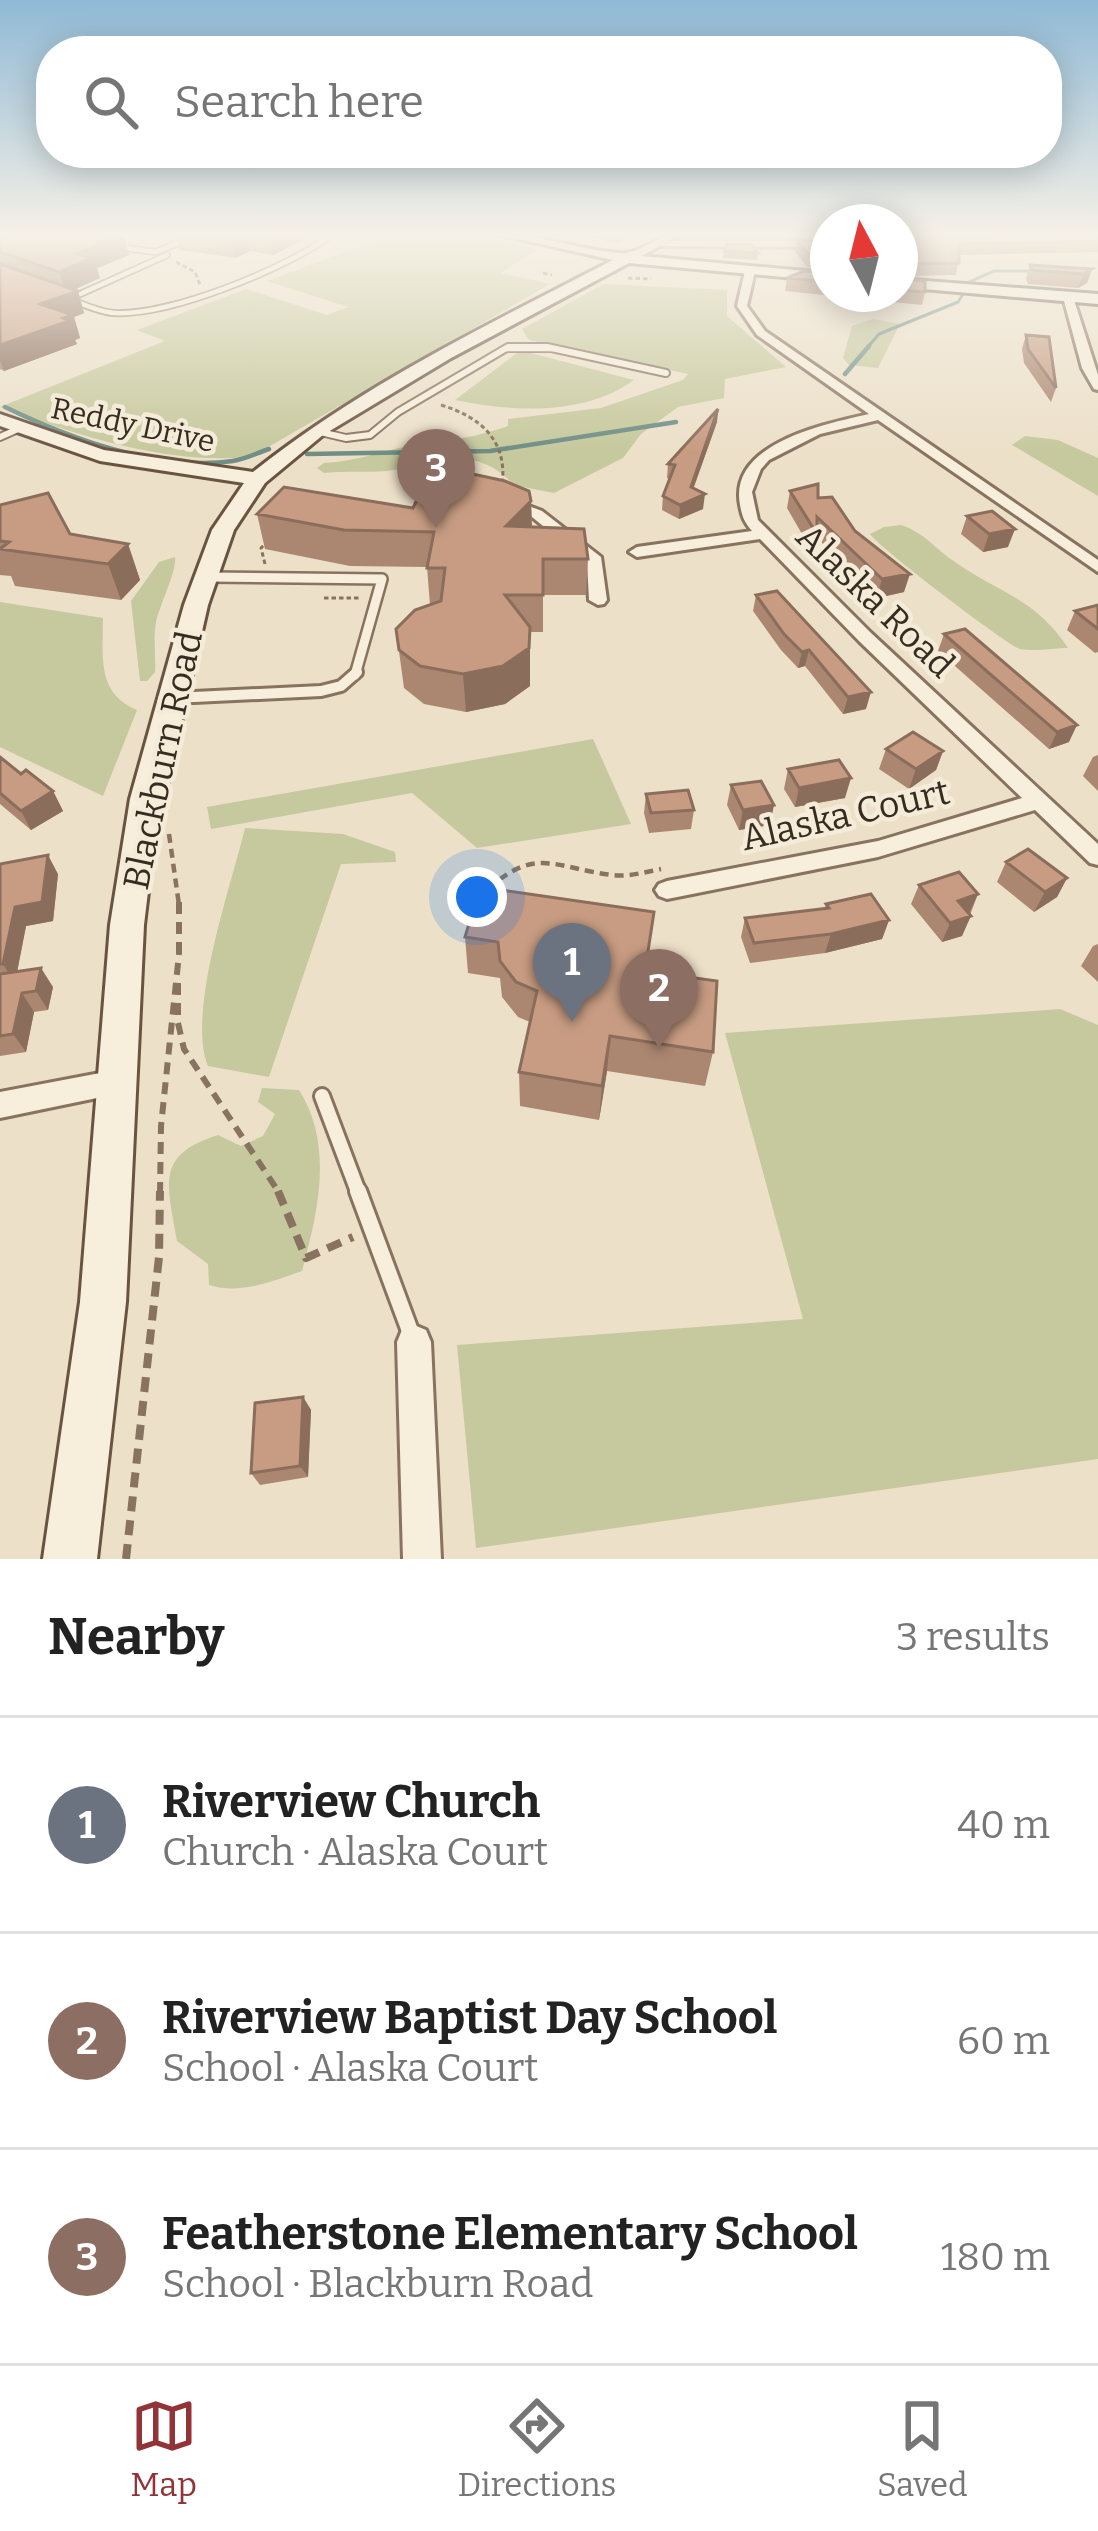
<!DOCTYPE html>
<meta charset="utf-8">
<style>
body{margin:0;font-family:Bitter,serif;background:#f6f6f6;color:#222}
.compass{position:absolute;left:810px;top:204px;width:108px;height:108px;border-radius:50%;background:#fff;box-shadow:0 6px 30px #0003;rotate:353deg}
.you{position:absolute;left:477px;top:897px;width:42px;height:42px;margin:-30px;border:9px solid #fff;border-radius:50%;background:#1a73e8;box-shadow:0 0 0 18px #1a73e833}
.badge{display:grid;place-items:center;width:78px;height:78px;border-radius:50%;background:#913337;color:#fff;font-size:39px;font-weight:700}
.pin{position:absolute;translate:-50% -99px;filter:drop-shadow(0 3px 6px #0008)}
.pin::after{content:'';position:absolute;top:63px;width:42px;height:36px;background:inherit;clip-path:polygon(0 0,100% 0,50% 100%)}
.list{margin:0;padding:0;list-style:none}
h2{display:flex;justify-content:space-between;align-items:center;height:156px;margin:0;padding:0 48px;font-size:51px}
h2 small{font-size:39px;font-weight:400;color:#767676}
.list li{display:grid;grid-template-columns:78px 1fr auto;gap:36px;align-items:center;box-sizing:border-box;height:216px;padding:0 48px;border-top:3px solid #e0e0e0}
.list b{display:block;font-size:45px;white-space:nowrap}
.list p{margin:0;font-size:39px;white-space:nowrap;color:#767676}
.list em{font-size:39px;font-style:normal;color:#767676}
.icon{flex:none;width:66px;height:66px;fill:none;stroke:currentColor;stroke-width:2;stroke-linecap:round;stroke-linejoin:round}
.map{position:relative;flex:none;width:1098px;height:1559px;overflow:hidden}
.search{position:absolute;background:#fff;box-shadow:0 6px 30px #0003;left:36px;right:36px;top:36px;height:132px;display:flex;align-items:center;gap:30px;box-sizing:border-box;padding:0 42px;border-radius:48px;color:#767676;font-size:45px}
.sheet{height:804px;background:#fff}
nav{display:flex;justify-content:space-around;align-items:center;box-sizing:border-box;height:168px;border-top:3px solid #e0e0e0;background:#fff;font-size:33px;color:#767676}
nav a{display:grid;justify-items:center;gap:6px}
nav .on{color:#913337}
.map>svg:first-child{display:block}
.green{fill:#c6c99d}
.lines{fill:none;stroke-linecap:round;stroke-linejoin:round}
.stream-far1{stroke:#708e86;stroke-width:3}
.stream{stroke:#708e86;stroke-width:4.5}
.lane-far5-casing{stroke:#87735f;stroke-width:8}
.lane-far4-casing{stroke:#87735f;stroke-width:10}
.lane-far3-casing{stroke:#87735f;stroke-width:14}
.lane-far2-casing{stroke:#87735f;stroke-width:16}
.lane-far1-casing{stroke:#87735f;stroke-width:20}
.lane-casing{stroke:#87735f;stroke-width:22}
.street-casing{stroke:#87735f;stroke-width:6}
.secondary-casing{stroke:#695442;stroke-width:6}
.path-far3{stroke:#87735f;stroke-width:3;stroke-dasharray:4.5 3;stroke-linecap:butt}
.path-far2{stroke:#87735f;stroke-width:4.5;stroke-dasharray:9 6;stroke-linecap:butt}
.path-far1{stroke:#87735f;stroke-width:6;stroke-dasharray:12 8;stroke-linecap:butt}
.path{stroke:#87735f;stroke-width:8;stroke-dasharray:15 9;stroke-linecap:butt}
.lane-far5{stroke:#f7eedc;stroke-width:4.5}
.lane-far4{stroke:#f7eedc;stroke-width:6}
.lane-far3{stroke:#f7eedc;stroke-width:9}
.lane-far2{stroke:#f7eedc;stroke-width:10}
.lane-far1{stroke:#f7eedc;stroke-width:14}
.lane{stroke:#f7eedc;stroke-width:16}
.street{fill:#f7eedc;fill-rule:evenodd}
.secondary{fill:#f7eedc;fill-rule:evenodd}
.wall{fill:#ab8670}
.shaded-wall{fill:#8b6d5b}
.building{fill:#c79c82;stroke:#8b6d5b;stroke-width:3}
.labels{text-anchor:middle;stroke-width:9;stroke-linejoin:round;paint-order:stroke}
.far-street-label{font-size:30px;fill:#382c21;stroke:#f4ebd8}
.street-label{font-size:36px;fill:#382c21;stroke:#f4ebd8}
</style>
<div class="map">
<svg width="1098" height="1559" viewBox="0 0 1098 1559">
<rect width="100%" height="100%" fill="#ece0c9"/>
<path class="green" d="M393,234c50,0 94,0 143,16l-35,23 49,11 -299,173c-84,8 -172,-21 -251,-50l165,-66 -28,-11 109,-41 81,26 21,-8 -81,-26z
M604,284l123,6v26l59,51 -61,12 -1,19 -46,9 -37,27 -18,24 -69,35 -41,-8c-17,-24 -52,-29 -79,-31 -34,25 -70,15 -110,19l-7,-5 7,-5c33,-1 61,-14 92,-18 35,-5 58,-7 92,-19v-7l93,-11 82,-28 5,-6 -159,-34 -7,-11z
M873,319l27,5 -22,44 -29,-3 -6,-7 9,-32z
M527,352l107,28c-49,36 -123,32 -179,20l62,-47z
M1025,436l33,4 40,18v38l-86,-51z
M901,525c24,8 33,23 54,37 44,31 80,36 113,86 -14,0 -34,4 -48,1 -13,-4 -142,-102 -150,-115l14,-7z
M175,557c2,14 -15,47 -19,65 -3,17 0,33 -1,50l-8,9h-7l-9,-80 28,-39z
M0,602l103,16c0,38 -7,75 34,92l-34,86 -103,-49z
M593,739l38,85 -154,24 -65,-55 -201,36 -4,-22z
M245,828l98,6 52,18 1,10 -55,2 -72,213 -61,-11c-22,-52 23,-180 37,-238z
M1060,1009l38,16v434l-622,89 -19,-203 346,-26 -78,-286z
M262,1088l37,2c35,55 19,122 3,181 -29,10 -62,24 -93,14l-1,-21 -31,-23c-10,-58 -22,-86 41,-106l23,11 22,-10 12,-22 -17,-12z"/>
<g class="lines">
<path class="stream-far1" d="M967,283l27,-12h41
M866,349l13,-15 79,-32 5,-8"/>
<path class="stream" d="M845,374l24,-28
M5,407c66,32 153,64 228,54 13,-2 24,-8 36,-12
M307,454l183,-3 186,-29"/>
<defs>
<path id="lane-far5" d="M118,247l38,5 44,-18
M69,299c14,5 30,13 45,14 56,3 174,-45 219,-79
M69,299l98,-44
M504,349h54"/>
<path id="lane-far4" d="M316,431l30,7 24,-3 28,-23 110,-65h39l119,26
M0,437l18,-8"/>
<path id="lane-far3" d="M208,577l174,2 -27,96"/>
<path id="lane-far2" d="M173,698l148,-7 20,-5 16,-14"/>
<path id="lane-far1" d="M322,1096l37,98"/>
<path id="lane" d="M358,1191l55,148"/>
<path id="street" d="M654,241h174v6l-171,-1z
M750,268l5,3 -8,35 18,25 333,229v12l-220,-152 -58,14 -51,26 -8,9 -9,23 6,28 113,113 227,211v21l-8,-2 -55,-53 -157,47 -211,42 -8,-3 -4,-6 4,-6 8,-3 211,-40 144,-43 -163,-157 -99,-102 -123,18 -8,-5 8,-5 115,-16c-8,-9 -10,-15 -12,-26 -12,-62 86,-81 129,-91l-112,-79 -20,-29 8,-35z
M1068,294l5,3 25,78v15l-4,-1 -12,-21 -19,-71z
M505,497l37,14 59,46 6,43 -3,4 -6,1 -9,-5 -2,-38 -55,-45 -32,-12v-6z
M116,1070l10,4 4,9 -4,9 -126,26v-26z
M414,1325l12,5 5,12 10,217h-38l-6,-217 5,-12z"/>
<path id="secondary" d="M497,234c42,-1 81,16 122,19 21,2 39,-19 62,-19l-39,22 186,17v8l-199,-18 -178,95 -128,77 -58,48 -31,47 -26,75 -54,237 -10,83 -18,377 -29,257h-54l37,-257 30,-377 20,-126 54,-194 28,-75 32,-47 -144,-22 -100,-35v-12l104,36 149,22c109,-87 236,-148 360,-212z
M900,279l198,15v10l-198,-17z"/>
</defs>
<use href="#lane-far5" class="lane-far5-casing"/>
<use href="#lane-far4" class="lane-far4-casing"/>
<use href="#lane-far3" class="lane-far3-casing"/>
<use href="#lane-far2" class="lane-far2-casing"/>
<use href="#lane-far1" class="lane-far1-casing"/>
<use href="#lane" class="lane-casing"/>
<use href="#street" class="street-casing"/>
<use href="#secondary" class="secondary-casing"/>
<path class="path-far3" d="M176,262l19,10 5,13
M543,273l9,2
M628,278l23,1
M441,405c40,12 67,36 61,80
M265,564l-4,-16 5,-5
M324,598h36"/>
<path class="path-far2" d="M169,834l10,71
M488,889c49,-44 69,-20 125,-14 16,2 32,-3 48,-6"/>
<path class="path-far1" d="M179,902v52
M178,983v40l6,26 96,145
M160,1194l1,-68 18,-172"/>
<path class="path" d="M278,1191l28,67 47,-21
M126,1559l33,-302 1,-66"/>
<use href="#lane-far5" class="lane-far5"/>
<use href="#lane-far4" class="lane-far4"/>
<use href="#lane-far3" class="lane-far3"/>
<use href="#lane-far2" class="lane-far2"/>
<use href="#lane-far1" class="lane-far1"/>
<use href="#lane" class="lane"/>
<use href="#street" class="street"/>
<use href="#secondary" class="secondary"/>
</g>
<path class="wall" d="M0,234h123l6,21 -32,13 3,10 -26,12 4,1 6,22 -10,4 6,21 -5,2 2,4 -73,27 -4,-2z
M176,234h139l-42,21 -23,-4 -14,7 -56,-8z
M574,234h61l-18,9z
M753,234h75v2l-75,-1z
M1098,235v17l-139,3 -3,20 -56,1v-40l3,2z
M797,240h31v29l-21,-2 -12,-16z
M724,251l34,2 -1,7 -34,-2z
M1030,265l62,4 -5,14 -9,5 -50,-4 -2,-5z
M828,272v22h72v-16l25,14 -3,13 -137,-14 2,-13z
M1026,335l30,53 -5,14 -27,-39 -2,-14z
M718,409l-1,13 -24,66 10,21 -24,10 -17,-9 1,-14 7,-17 -3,-1 1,-14z
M790,491l28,7 37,33 49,61 -27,6 -61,-61 -3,16 -26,-45z
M531,501l1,26 56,32 -2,36h-43v37h-13v54l-25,18 -39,8 -42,-8 -20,-16 -8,-59 34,-24 -3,-38 -77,-1 -85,-17 -8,-35 156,-6z
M967,516l41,31 -25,5 -22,-18z
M0,517l70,17 58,10 12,36 -19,20 -106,-14 -4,-10 -11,-1z
M756,595l110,114 -23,5 -38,-48 -7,2 -17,-18 -28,-39z
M1098,605v47l-3,1 -28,-23 8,-19z
M944,634l125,108 -20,7 -111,-98z
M886,749l57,2 -7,19 -27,19 -30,-20z
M1098,755v36l-15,-15 10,-19z
M0,757l21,17 32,17 10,20 -32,19 -31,-26z
M788,769l57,29 -50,9 -11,-18z
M731,785l39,40 -31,5 -12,-25z
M646,794l48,16 -3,19 -42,4 -5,-20z
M1006,862l61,16 -10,19 -23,15 -37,-30z
M0,864l58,10 -5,47 -27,5 -9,45 36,16 -5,23 -14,2 -8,40 -26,4z
M919,885l59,9 -16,42 -20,6 -31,-38z
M480,887l166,84 67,81 -8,34 -98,-15 -8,49 -79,-14 -1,-34 11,-50 -12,-5 -16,-20 -2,-19 -32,-5 -3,-36z
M826,904l63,16 -7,19 -57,14 -75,10 -9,-26 4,-19 80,-10z
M1098,944v38l-17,-16 12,-20z
M303,1397l8,13 -3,67 -48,8 -9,-12z"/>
<path class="shaded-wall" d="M123,234l6,21 -32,13 3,10 -34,15 -7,-21 17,-18z
M247,234l3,17 -14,7 -4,-17z
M278,234h37l-42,21 -3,-17z
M618,234h17l-18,9z
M1092,269l-5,14 -9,5 5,-14z
M78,291l6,22 -10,4 6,21 -5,2 2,4 -73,27 -4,-10v-16l40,-41z
M718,409l-1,13 -28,79 2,-14z
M705,494l-2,15 -24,10 1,-14z
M531,501l1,35 -26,-10z
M1015,529l-7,18 -25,5 6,-18z
M128,544l12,36 -19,20 -13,-36z
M910,574l-6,18 -27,6 5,-19z
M530,627v59l-25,18 -39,8 -3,-38z
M809,650l-4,16 -7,2 4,-16z
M871,692l-5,17 -23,5 5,-17z
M1077,725l-8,17 -20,7 8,-17z
M943,751l-7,19 -27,19 7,-20z
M851,778l-6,20 -50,9 4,-19z
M53,791l10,20 -32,19 -10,-19z
M774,805l-4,20 -31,5 4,-20z
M48,855l10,19 -5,47 -27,5 -11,57 -12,-19 12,-57z
M1067,878l-10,19 -23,15 11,-20z
M978,894l-9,19 -11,-12z
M971,916l-9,20 -20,6 8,-19z
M889,920l-7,19 -57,14 6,-19z
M41,968l12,19 -5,23 -12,-19z
M22,993l12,19 -8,40 -13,-18z
M610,1036l-3,35 -8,49 3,-34z
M303,1397l8,13 -3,67 -8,-11z"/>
<path class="building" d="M0,234h123l-47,20 17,3 -34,15 -59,-20z
M185,234h93l-8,4 -23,-4 -15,7z
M1098,235v6l-139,3v19l-59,1v-28l3,2z
M797,240h31v17l-19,-2z
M727,244h24l7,9 -34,-2z
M0,264l78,27 -38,13 33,11 -10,3 6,3 -69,24z
M1030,265l62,4 -9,5 -51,-4z
M804,271l24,1v10l-41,-4z
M900,278l25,3v11l-25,-2z
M1026,335l23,2 7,51 -28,-39z
M718,409l-27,78 14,7 -25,11 -17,-9 12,-31 -7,-1z
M468,473l37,8 24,10 2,10 -25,25 78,3 4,30h-45v36h-38l25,32 -1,21 -26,18 -40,8 -43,-8 -21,-16 -3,-21 19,-19 26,-9 4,-33h-18l7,-36 -90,-2 -87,-16 27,-27 129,21 10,-21 21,-11z
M818,484v14l14,-1 23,34 55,43 -28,5 -65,-62v17l-27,-43z
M48,493l22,41 58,10 -20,20 -108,-15 9,-7 -9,-1v-36z
M992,511l23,18 -26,5 -22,-18z
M777,591l94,101 -23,5 -39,-47 -7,2 -18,-18 -28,-39z
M1098,605v24l-23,-18z
M965,629l112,96 -20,7 -113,-98z
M913,732l30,19 -27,18 -30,-20z
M0,757l21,17 5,-4 27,21 -32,20 -21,-18z
M839,760l12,18 -52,10 -11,-19z
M761,781l13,24 -31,5 -12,-25z
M688,790l6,20 -43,3 -5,-19z
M1028,849l39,29 -22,14 -39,-30z
M48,855l-6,47 -27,5 -12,57h-3v-100z
M959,872l19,22 -20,7 13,15 -21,7 -31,-38z
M480,887l174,25 -9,59 72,10 -4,71 -103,-16 -8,50 -83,-14 18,-81 -21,-9 -16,-21 -2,-19 -33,-5z
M871,894l18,26 -58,14 -77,9 -9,-25 84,-10 -3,-4z
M41,968l-5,23 -14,2 -9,41 -13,2v-62z
M303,1397l-3,69 -49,7 4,-70z"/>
<linearGradient id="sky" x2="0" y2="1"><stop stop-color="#8fb9d5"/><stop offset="0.52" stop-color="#f6f1e7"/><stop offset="1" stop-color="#f6f1e7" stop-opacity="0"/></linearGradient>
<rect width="1098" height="452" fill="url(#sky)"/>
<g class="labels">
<g class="far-street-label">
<text transform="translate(133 425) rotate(12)" y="10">Reddy Drive</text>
</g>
<g class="street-label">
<text transform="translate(876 600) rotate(44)" y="13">Alaska Road</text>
<text transform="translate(162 760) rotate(-78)" y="13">Blackburn Road</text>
<text transform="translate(845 814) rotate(-13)" y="13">Alaska Court</text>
</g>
</g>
</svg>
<svg class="compass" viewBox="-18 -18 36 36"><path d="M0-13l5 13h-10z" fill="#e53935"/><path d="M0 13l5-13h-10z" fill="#767676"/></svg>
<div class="you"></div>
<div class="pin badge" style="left:572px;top:1022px;background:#6b7280">1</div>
<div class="pin badge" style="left:659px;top:1048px;background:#8d6e63">2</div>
<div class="pin badge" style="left:436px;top:528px;background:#8d6e63">3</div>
<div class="search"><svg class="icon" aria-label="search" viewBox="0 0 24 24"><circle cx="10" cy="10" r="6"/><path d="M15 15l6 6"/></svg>Search here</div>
</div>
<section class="sheet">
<h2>Nearby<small>3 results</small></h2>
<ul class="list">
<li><span class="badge" style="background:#6b7280">1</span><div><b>Riverview Church</b><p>Church · Alaska Court</p></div><em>40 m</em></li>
<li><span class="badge" style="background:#8d6e63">2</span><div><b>Riverview Baptist Day School</b><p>School · Alaska Court</p></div><em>60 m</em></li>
<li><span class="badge" style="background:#8d6e63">3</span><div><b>Featherstone Elementary School</b><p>School · Blackburn Road</p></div><em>180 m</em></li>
</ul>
</section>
<nav>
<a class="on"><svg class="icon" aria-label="map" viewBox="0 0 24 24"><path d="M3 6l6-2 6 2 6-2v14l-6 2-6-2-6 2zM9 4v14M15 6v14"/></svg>Map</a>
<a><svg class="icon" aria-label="directions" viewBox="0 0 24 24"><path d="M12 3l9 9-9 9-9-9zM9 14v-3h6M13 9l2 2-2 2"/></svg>Directions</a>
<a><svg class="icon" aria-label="saved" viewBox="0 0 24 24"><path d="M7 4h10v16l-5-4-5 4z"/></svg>Saved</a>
</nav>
